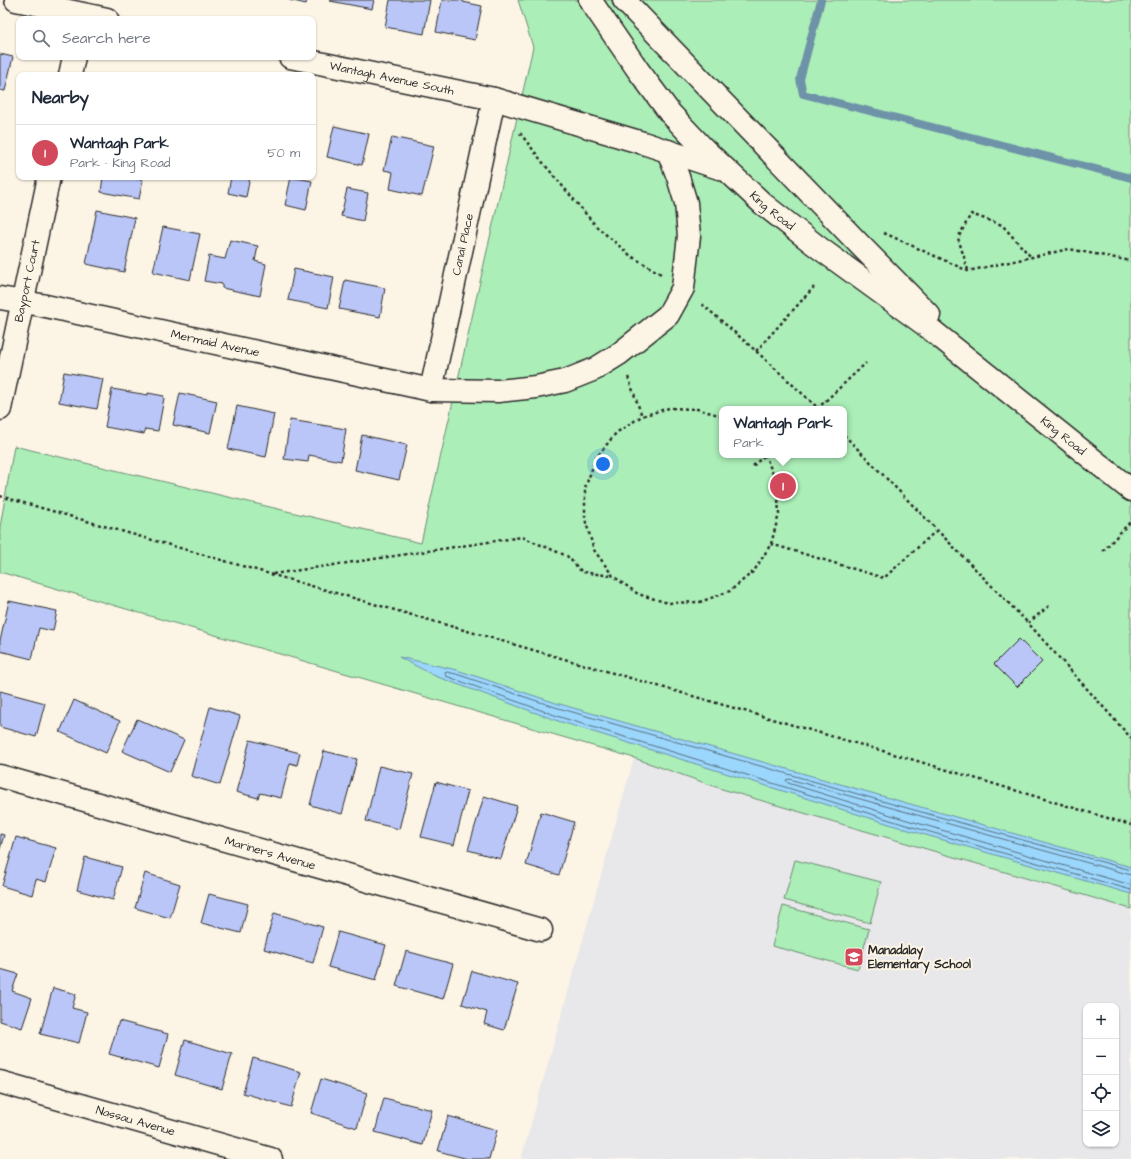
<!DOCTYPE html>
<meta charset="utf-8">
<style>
body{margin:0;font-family:"Architects Daughter",sans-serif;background:#f2f2f3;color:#1f2937}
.controls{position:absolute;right:12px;bottom:12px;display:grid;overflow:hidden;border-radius:8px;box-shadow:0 1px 3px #0004}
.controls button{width:36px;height:36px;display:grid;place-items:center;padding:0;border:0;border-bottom:1px solid #e0e1e3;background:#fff;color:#1f2937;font:20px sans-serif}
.you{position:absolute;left:603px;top:464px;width:14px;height:14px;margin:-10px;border:3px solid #fff;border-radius:50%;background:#1a73e8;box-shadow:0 0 0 6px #1a73e833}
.badge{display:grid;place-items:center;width:26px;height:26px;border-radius:50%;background:#d1495b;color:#fff;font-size:13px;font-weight:700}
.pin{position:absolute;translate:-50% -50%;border:2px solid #fff;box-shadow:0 1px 4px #0006}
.popup{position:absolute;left:719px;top:406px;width:128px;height:52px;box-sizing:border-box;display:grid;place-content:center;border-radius:8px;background:#fff;filter:drop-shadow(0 1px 3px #0005);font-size:13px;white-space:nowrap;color:#747a83}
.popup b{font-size:15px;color:#1f2937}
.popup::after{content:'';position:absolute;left:50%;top:100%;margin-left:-8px;border:8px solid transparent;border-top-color:#fff}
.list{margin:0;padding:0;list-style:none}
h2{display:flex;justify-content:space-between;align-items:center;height:52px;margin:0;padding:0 16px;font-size:17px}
h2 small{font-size:13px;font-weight:400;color:#747a83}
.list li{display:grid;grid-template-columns:26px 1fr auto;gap:12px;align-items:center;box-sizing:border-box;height:56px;padding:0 16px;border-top:1px solid #e0e1e3}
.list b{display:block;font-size:15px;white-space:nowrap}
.list p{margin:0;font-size:13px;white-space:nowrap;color:#747a83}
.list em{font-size:13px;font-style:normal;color:#747a83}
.icon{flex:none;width:22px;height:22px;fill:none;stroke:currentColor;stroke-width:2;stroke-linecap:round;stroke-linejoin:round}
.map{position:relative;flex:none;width:1131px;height:1159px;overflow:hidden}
.search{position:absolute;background:#fff;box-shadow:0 1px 3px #0004;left:16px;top:16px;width:300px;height:44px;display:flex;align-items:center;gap:10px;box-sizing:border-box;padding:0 14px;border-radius:8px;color:#747a83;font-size:15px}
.panel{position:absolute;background:#fff;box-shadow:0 1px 3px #0004;left:16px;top:72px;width:300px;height:108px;border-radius:8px}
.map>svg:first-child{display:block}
.built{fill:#e8e7ea;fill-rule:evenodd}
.green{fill:#abeeb7;stroke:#6b8c71;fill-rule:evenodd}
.water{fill:#9bd6fc;stroke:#6e92a8}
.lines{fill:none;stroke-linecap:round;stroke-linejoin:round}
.shore{stroke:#586f7f;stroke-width:1}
.stream{stroke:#6e92a8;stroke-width:8}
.building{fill:#bac6f7;stroke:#2b2b2b}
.minor-casing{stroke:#2b2b2b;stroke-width:25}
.path{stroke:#2b2b2b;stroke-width:2.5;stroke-dasharray:3 3;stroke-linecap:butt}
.minor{stroke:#fcf5e5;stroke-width:22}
.labels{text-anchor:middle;stroke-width:4;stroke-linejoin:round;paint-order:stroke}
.street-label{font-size:12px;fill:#2b2b2b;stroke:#fcf5e5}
.poi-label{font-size:12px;font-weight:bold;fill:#2b2b2b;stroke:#fcf5e5;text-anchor:start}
</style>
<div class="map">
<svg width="1131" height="1159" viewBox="0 0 1131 1159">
<rect width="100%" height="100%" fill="#fcf5e5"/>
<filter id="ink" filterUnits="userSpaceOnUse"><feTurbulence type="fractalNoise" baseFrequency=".025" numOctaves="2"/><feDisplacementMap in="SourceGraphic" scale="8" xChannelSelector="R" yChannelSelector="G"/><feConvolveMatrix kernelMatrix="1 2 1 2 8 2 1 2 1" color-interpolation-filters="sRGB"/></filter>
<g filter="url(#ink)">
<path class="built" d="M634,758l88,31 409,120v250h-610zM1086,1006h30v138h-30z"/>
<path class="green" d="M518,0h613v909l-409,-120 -88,-31 -634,-186v-45l14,-81 407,97 112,-496zM722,409h122v46h-122z
M795,860l86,22 -11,41 -86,-23z
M783,906l86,23 -11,40 -86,-23z"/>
<path class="water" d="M399,657l58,13 99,33 575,164v27l-226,-65 -347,-108 -123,-45z"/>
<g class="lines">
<path class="shore" d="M1131,870l-242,-67 -334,-96 -99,-33 -9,-2 -2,1 1,3 114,41 158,49 188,59 225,65
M1131,875l-342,-96 -3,1 2,3 119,37 224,65"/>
<path class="stream" d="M821,0l-21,79 3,15 328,84"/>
</g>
<path class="building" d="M289,0h18l-1,4z
M331,0h43l-2,9 -42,-8z
M390,0h40l-6,34 -39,-7z
M442,0h22l-1,2 19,4 -7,34 -39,-8z
M0,54l13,3 -8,34 -5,-1z
M334,126l35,8 -7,31 -35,-8z
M392,137l42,9 -12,50 -32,-7 3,-17 -9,-2z
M103,177h23l17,3 -4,19 -38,-7z
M172,177h18l-1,3z
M231,177h19l-4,20 -18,-4z
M291,177l21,4 -6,29 -21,-5z
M347,189l21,4 -5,28 -22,-5z
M97,210l38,8 -11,54 -38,-8z
M163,227l37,7 -10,46 -37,-8z
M230,240l28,6 -3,15 11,3 -6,32 -38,-8v-4l-18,-3 5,-25 16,3z
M294,269l40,8 -6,31 -40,-8z
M345,280l40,8 -5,29 -41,-8z
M64,372l39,7 -6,30 -38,-7z
M112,389l36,6v-2l16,3 -1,2h1l-6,33 -13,-2 -1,5 -39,-7z
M180,393l37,8 -7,32 -37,-8z
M237,406l37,8 -8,43 -38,-8z
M290,420l56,9 -5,32 -32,-6 -1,7 -24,-3z
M362,435l45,10 -8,35 -44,-10z
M9,601l48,10 -4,20 -14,-3 -7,31 -32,-8v-10z
M1019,639l23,23 -25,25 -23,-23z
M0,691l45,12 -9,34 -36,-10z
M74,700l46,21 -14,32 -46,-21z
M210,707l30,9 -20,69 -29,-9z
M137,719l47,21 -14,32 -48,-21z
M250,740l50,13 -3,12 -7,-2 -9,35 -21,-5 -2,5 -22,-6z
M324,751l33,8 -15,55 -32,-9z
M379,766l34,8 -14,55 -33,-8z
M436,782l32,9 -14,54 -33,-8z
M484,796l33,10 -16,53 -33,-9z
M541,812l33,10 -15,53 -33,-10z
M0,834l4,1 -4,14z
M16,837l40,11 -10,34 -10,-3 -4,16 -30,-9z
M85,857l37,10 -9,33 -36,-10z
M145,873l35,11 -10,34 -35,-10z
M209,894l39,10 -7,29 -40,-10z
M274,913l49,14 -10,36 -49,-14z
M338,932l48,13 -10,35 -48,-13z
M406,951l47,13 -10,35 -47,-13z
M0,969l18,5 -6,17 20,7 -10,30 -22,-7z
M472,971l46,13 -14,46 -20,-6 3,-12 -25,-8z
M53,988l23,6 -4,14 15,4 -8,31 -39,-9z
M119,1021l49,13 -9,34 -50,-14z
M185,1040l47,14 -10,35 -47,-14z
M253,1058l48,14 -10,35 -48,-14z
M321,1079l46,14 -10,35 -46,-15z
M384,1098l48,12 -9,35 -48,-13z
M448,1116l49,14 -8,29h-21l-30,-8z"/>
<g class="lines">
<defs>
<g id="minor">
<path d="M16,0l91,19"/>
<path id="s1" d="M590,0l48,70 32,43 34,36 59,55 55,43 106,77 207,166"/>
<path d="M624,0l237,246 68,69"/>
<path id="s2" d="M290,57l204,42 149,44 76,25"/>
<path d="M70,75l4,-18"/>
<path id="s3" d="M0,298l41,7 390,85 67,1 38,-4 29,-6 30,-12 24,-15 49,-39 15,-27 6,-52 -3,-33 -8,-26 -10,-26"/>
<path id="s4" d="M431,390l63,-291"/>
<path id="s5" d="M0,409l49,-232"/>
<path id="s6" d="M0,776l541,154"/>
<path id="s7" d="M0,1082l271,77"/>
</g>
</defs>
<use href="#minor" class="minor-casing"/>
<path class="path" d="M520,133l24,31 52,62 35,30 30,18
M884,233l84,38 101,-22 62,12
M968,270l-10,-32 13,-24 31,11 29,32
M702,304l54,47 63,58
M756,351l58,-64
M628,377l14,39
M817,409l49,-46
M722,416l-25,-7 -28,-1 -27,8 -26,17 -20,25 -11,30v31l9,31 19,26 25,18 30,9 32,-1 30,-11 24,-20 17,-27 8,-30 -2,-31 -12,-28
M844,435l184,188
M753,466l12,-11
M0,496l914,264 217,65
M771,544l113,34 53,-48
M1103,551l28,-30
M273,574l249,-37 45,19 15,16 30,4
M1049,606l-21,17 103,115"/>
<use href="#minor" class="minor"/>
</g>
</g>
<defs>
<symbol id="school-square" viewBox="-11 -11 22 22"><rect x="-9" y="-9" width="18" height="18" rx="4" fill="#d1495b" stroke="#fcf5e5"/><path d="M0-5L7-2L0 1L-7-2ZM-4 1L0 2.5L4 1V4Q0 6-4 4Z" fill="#fff"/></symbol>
</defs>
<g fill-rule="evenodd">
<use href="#school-square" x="843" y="946" width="22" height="22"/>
</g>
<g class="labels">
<g class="street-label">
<text dy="4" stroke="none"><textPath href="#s2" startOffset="104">Wantagh Avenue South</textPath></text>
<text dy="4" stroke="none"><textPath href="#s1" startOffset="280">King Road</textPath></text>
<text dy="4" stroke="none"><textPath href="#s4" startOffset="149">Canal Place</textPath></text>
<text dy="4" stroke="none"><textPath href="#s5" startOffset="131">Bayport Court</textPath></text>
<text dy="4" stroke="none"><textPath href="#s3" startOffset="220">Mermaid Avenue</textPath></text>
<text dy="4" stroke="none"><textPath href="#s1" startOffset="648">King Road</textPath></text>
<text dy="4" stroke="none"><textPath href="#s6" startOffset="281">Mariners Avenue</textPath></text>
<text dy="4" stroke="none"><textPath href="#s7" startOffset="141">Nassau Avenue</textPath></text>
</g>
<g class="poi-label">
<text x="868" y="954">Manadalay<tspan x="868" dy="14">Elementary School</tspan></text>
</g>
</g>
</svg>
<div class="controls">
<button>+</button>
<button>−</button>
<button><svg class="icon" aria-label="locate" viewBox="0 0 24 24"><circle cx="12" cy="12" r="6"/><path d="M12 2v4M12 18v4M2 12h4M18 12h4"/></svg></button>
<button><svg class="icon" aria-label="layers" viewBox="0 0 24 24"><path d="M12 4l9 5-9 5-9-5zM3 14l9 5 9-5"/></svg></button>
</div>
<div class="you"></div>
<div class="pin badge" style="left:783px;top:486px">1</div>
<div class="popup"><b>Wantagh Park</b>Park</div>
<div class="search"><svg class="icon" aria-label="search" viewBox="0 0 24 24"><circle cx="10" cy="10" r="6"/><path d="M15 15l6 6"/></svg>Search here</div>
<section class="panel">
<h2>Nearby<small></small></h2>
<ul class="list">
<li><span class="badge">1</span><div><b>Wantagh Park</b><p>Park · King Road</p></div><em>50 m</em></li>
</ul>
</section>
</div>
